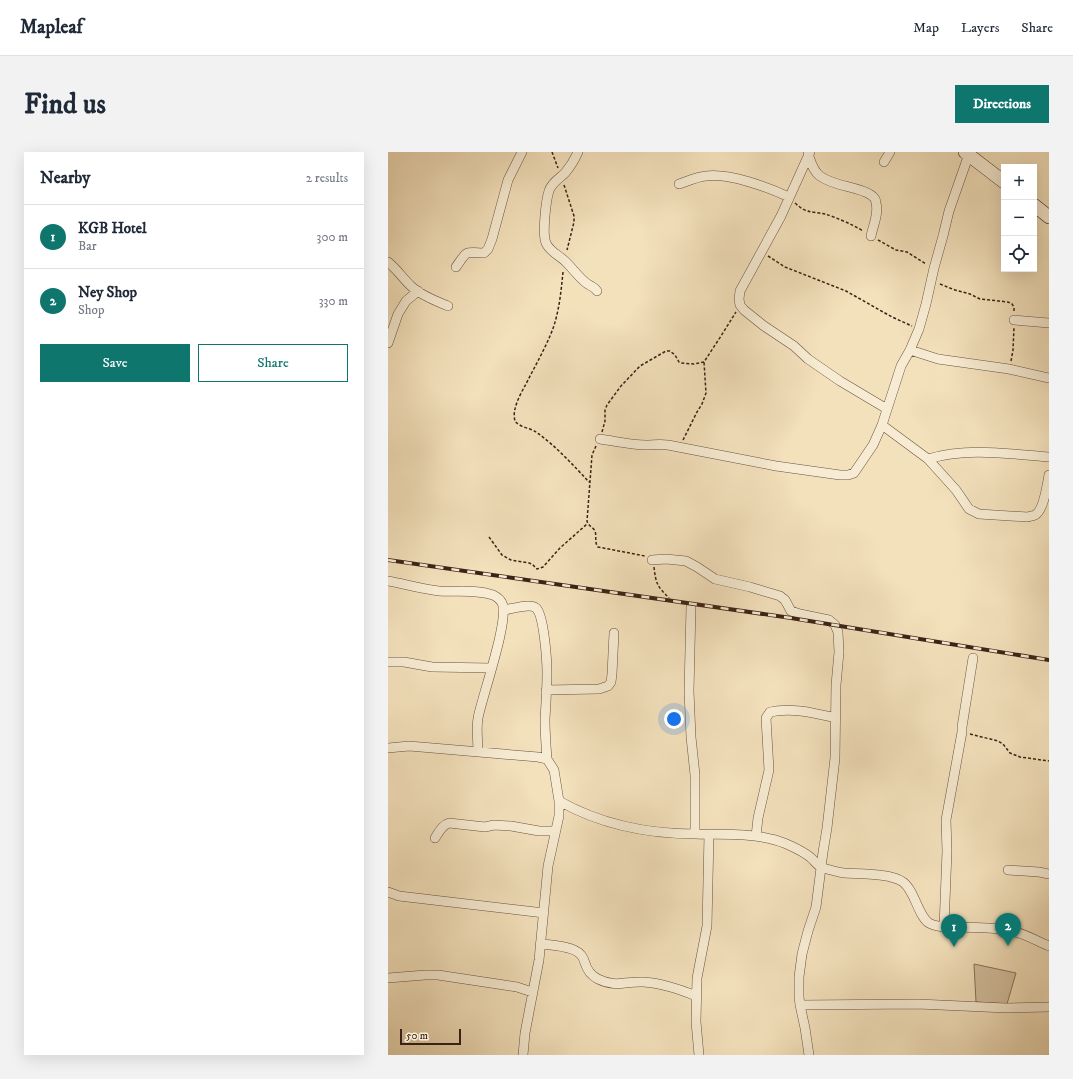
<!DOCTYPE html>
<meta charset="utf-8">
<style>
body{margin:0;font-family:"IM FELL DW Pica",serif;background:#f2f2f3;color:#1f2937}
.controls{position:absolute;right:12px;top:12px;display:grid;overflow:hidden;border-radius:0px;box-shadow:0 4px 16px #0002}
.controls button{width:36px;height:36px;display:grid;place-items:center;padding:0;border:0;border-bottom:1px solid #e0e1e3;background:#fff;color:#1f2937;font:20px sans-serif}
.scale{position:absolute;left:12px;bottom:10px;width:61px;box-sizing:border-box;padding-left:4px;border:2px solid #3c2116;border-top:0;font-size:11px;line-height:14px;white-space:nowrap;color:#3c2116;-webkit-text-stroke:3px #f7ecd3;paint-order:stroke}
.you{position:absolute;left:286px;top:567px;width:14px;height:14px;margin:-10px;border:3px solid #fff;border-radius:50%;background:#1a73e8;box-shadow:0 0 0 6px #1a73e833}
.badge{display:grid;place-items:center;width:26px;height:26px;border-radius:50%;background:#0f766e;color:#fff;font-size:13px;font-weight:700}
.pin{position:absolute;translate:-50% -33px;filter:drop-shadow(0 1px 2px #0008)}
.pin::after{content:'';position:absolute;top:21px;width:14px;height:12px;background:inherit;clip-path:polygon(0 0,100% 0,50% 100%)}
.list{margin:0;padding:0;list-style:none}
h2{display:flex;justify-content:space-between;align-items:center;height:52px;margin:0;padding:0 16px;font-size:17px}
h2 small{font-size:13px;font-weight:400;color:#747a83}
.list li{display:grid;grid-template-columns:26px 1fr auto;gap:12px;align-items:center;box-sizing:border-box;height:64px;padding:0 16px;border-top:1px solid #e0e1e3}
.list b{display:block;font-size:15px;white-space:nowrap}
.list p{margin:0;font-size:13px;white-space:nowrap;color:#747a83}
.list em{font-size:13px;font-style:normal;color:#747a83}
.actions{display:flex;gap:8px;padding:12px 16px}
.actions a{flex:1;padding:9px 0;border:1px solid #0f766e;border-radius:0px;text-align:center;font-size:14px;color:#0f766e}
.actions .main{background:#0f766e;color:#fff}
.icon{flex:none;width:22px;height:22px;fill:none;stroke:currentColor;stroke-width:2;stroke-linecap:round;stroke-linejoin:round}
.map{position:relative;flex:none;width:661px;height:903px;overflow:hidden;border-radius:0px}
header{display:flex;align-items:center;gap:24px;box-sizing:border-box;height:56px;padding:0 20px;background:#fff;border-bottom:1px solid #e0e1e3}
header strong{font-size:19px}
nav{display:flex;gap:22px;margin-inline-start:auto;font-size:14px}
.intro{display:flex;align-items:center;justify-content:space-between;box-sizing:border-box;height:96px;padding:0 24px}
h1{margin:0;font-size:28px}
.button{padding:10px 18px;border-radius:0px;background:#0f766e;color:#fff;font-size:14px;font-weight:700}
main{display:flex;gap:24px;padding:0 24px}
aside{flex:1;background:#fff;border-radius:0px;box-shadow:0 4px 16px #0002}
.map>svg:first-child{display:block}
.green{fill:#d4c0a0;stroke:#88705b}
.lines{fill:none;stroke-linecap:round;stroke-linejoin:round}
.minor-casing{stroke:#6a5140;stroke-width:10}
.secondary-casing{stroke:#3c2116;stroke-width:14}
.path{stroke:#3c2116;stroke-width:1.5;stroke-dasharray:3 2;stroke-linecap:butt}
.minor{stroke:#f7ecd3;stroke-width:9}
.secondary{stroke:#f7ecd3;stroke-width:13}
.rail-casing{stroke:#3c2116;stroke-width:4}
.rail{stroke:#f7ecd3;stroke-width:2.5;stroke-dasharray:8;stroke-linecap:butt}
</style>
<header>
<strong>Mapleaf</strong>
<nav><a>Map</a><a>Layers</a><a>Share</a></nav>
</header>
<div class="intro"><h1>Find us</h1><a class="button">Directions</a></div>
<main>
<aside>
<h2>Nearby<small>2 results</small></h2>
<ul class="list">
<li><span class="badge">1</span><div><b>KGB Hotel</b><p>Bar</p></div><em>300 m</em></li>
<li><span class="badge">2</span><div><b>Ney Shop</b><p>Shop</p></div><em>330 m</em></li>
</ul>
<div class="actions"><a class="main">Save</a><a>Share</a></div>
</aside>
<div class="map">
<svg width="661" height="903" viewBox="0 0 661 903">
<rect width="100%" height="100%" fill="#f3e1bc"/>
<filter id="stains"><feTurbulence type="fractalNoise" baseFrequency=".005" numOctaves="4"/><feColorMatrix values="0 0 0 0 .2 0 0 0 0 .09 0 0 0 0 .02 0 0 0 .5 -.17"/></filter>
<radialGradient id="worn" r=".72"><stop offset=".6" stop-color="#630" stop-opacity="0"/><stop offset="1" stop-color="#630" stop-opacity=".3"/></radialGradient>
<path class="green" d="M586,812l42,9 -9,31 -31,-2z"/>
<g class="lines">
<defs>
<path id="minor" d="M190,0c-3,7 -8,15 -13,21 -5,5 -14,10 -16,18 -3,9 -7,43 -3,52 3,8 14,13 20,19 6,6 12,14 19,20 4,4 9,4 12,9
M422,0l-29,64 -41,75 -1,8 1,6 4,5 20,16 30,20 14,13 32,22 47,28
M420,2c3,8 5,17 12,22 15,11 37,10 51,19 3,2 5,5 5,8 3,10 -3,23 -5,33
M496,10l6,-10
M291,32c9,-3 17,-7 27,-8 24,-3 61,11 83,21
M0,110c10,8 15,17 24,25 10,9 24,14 36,19
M68,115c12,-17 8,-15 28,-14l4,-4 4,-10 16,-59 14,-28
M626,168l35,3
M0,191l10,-29 8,-13 12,-10
M522,198l28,9 71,10 40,9
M494,273l46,34 28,31 13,19 10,5 49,3c2,-1 5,-1 7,-2 9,-5 12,-30 14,-40
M212,287c15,2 30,6 46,6 7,0 14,-1 22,0l108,21 64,9h8l6,-2 19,-28 9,-20 19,-59 9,-16 9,-21 7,-25 8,-36 9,-32 6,-25 20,-57
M540,307c39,-12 81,-5 121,-2
M264,408l14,-1 20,2 11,6 18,12 35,8 30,9 5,4 6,11 9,3 29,6 6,5 3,7 1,20 -3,33 -1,73 -8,70 -4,24 -7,55 -8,24 -6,23 -3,23v20l1,8 5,23 4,27
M0,429c17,3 33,8 51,10 17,1 37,-2 54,4 4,2 7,4 9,8 8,15 -20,94 -24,115 -2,11 0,23 0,33
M303,455l-2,84 2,46 4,38v59
M116,458c7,-1 26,-7 32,-2 8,7 11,53 11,65 0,16 -1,31 -2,46 0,14 1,27 2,40
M0,510h16l28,5 59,1
M158,538l53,-1 9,-3 3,-4 1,-8 2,-41
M0,596l21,-2 129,11 9,2 7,11 5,31v15l-11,50 -9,94 -14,73 -2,22
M171,649c41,23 90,33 137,33 25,1 51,-1 75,5 11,2 30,11 39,18 4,3 8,10 13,11 7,2 14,4 21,5 15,1 47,0 59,9 12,9 15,34 26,41 8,5 22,4 32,4 17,1 35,0 51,4 13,3 25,10 37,15
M368,684l2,-18 11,-48 -3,-52 4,-6c21,-5 44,1 66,6
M47,686c4,-6 7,-13 14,-15l36,4 9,-2 17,1 28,5h16
M620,718l31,2 10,2
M0,740l11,4 145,17
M556,775l3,-76 -1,-31 16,-88v-5l11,-69
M152,792c11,1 34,2 41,11 2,2 3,5 4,8 2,7 7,13 13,16 18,9 28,2 45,3 19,1 36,7 53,14
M0,826l37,-3h13l66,10 13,2 15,5
M412,853l118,-1 88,4 43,-1
M311,903l-3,-33 1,-44 10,-52 2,-92"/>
<path id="secondary" d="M577,0l39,30
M646,53l15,12"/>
</defs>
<use href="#minor" class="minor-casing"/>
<use href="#secondary" class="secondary-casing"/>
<path class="path" d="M164,0l6,16
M176,33l10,31v6l-7,28
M407,51c12,11 16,8 30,11 10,3 29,11 38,17
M490,88l18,10 11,2 19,12
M380,104l17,11 61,24 46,26 20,9
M175,120c-2,20 -4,41 -11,59 -7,18 -17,35 -26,53 -4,7 -9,16 -11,25 -1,3 -1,8 0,12 4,6 15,7 21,11 19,13 38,34 53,50
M552,132l15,6 15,4 10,5 28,3 4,2 2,3v5
M623,209l2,-11 1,-23
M214,280l3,-11v-11l2,-5 14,-19 19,-20 26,-15h4l5,4 4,7 2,1 13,1 10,-2 17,-26 15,-24
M295,288l14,-28 5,-8 4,-11 -2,-31
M208,294l-4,9 -5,66c1,5 6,6 8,10 2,6 -1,11 3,16l47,9
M101,385l13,18 9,5 18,3 3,1 5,5 6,-2 17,-19 27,-24
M266,415c2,17 3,19 15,31
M582,582l28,7 5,3 7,9 10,4 29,4"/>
<use href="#minor" class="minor"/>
<use href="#secondary" class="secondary"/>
<defs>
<path id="rail" d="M0,408l403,58 258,42"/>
</defs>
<use href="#rail" class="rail-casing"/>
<use href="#rail" class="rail"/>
</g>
<rect width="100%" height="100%" filter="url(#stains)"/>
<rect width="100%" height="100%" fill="url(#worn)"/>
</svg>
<div class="controls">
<button>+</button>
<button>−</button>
<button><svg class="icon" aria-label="locate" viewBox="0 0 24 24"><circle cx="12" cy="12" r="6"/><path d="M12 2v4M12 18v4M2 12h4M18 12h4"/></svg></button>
</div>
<div class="scale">50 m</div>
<div class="you"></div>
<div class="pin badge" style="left:566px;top:795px">1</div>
<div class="pin badge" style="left:620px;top:794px">2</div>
</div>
</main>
